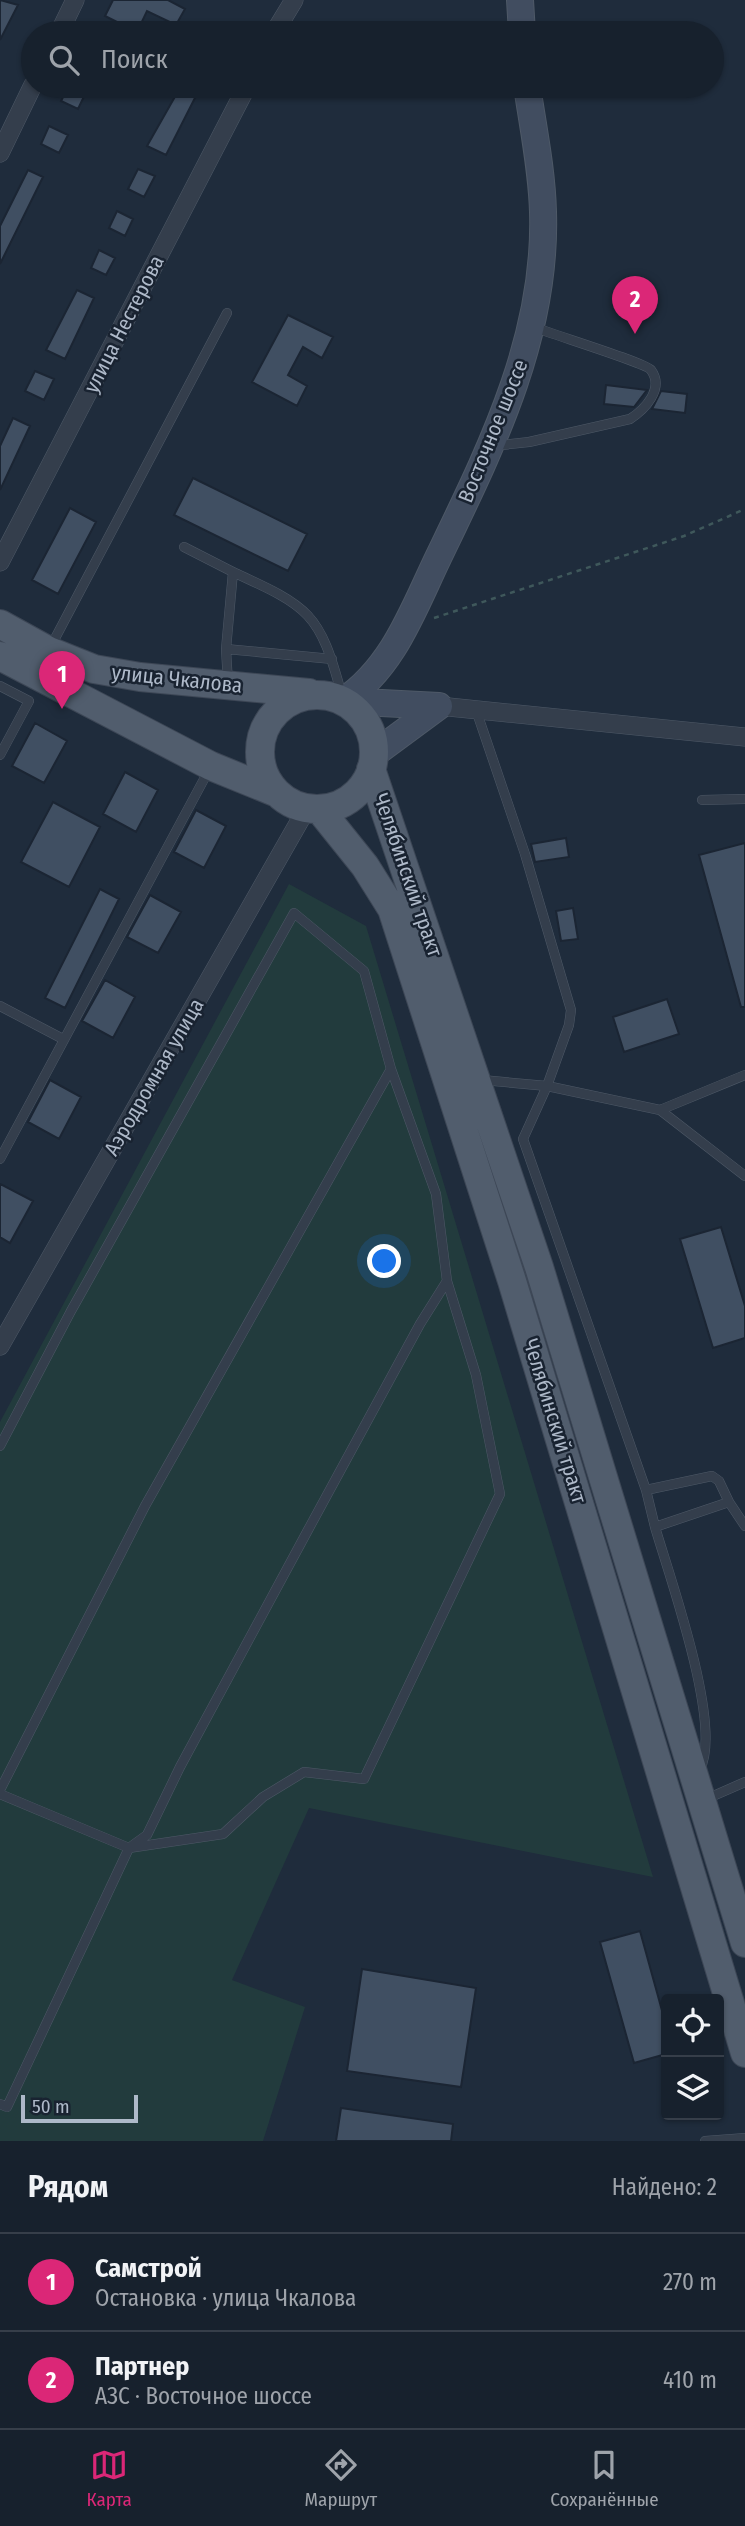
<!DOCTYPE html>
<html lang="ru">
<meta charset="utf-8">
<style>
body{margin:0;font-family:"Fira Sans Condensed",sans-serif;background:#242e39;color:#f1f3f6}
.controls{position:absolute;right:21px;bottom:21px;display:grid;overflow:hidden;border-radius:7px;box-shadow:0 2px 5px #0004}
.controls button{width:63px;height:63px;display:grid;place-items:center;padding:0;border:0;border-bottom:2px solid #363e49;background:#17212d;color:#f1f3f6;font:35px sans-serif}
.scale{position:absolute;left:21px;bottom:18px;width:117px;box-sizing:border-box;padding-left:7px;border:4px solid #aeb9c9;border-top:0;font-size:19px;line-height:24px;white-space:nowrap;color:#aeb9c9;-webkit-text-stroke:5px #192331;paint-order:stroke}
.you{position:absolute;left:385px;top:1262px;width:24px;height:24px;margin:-18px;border:5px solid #fff;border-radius:50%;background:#1a73e8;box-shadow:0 0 0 10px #1a73e833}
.badge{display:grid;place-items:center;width:46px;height:46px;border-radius:50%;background:#db2777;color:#fff;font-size:23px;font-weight:700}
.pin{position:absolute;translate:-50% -58px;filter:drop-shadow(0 2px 4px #0008)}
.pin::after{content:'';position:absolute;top:37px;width:24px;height:21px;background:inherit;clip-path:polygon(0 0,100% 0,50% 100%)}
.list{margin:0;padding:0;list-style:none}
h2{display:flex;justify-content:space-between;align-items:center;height:91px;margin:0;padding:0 28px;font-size:30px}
h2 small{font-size:23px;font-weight:400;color:#9ea3aa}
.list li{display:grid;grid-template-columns:46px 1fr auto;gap:21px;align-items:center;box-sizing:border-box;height:98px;padding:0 28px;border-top:2px solid #363e49}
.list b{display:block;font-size:26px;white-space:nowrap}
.list p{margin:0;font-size:23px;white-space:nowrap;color:#9ea3aa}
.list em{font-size:23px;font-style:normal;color:#9ea3aa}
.icon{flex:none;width:38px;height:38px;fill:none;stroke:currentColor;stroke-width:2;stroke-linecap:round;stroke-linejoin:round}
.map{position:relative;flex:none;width:745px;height:2141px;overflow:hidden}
.search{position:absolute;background:#17212d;box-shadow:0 2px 5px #0004;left:21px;right:21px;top:21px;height:77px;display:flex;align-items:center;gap:18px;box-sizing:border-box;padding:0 24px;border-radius:38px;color:#9ea3aa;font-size:26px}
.sheet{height:287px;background:#17212d}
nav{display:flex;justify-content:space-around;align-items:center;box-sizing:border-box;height:98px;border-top:2px solid #363e49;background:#17212d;font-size:19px;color:#9ea3aa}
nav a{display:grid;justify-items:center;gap:4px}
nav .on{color:#db2777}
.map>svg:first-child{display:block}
.green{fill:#223b3d}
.building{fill:#404f62;stroke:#1b2533;stroke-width:2}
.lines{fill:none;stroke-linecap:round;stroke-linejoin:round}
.lane-casing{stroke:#4e5967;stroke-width:10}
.street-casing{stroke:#4e5967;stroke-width:19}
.secondary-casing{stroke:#4e5967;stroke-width:28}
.primary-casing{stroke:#3d4756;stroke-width:30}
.path{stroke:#3f585b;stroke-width:2.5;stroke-dasharray:5 5;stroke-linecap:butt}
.lane{stroke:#343e4c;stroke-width:9}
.street{stroke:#343e4c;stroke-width:18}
.secondary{stroke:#414d60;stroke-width:26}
.primary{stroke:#515d6d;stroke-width:28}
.labels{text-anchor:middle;stroke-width:5;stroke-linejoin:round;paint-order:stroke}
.street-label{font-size:21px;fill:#aeb9c9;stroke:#192331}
</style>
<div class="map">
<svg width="745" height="2141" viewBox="0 0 745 2141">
<rect width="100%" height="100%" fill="#1f2c3c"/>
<path class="green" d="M289,884l77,42 287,951 -344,-69 -77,172 73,27 -42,134h-263v-719z"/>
<path class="building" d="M0,0l18,5 -18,35z
M113,0h55l17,9 -9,16 -29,-14 -10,21 -32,-16z
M69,86h20l-11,23 -17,-8z
M181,86l17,6 -32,63 -19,-9z
M49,126l19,9 -9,18 -18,-9z
M138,169l17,7 -11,21 -16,-8z
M28,170l15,7 -43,87v-38z
M117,211l16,8 -8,17 -16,-8z
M99,250l16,8 -9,17 -15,-7z
M77,290l17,8 -29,61 -19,-9z
M288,315l45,22 -11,21 -19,-11 -15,28 19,11 -10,20 -45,-24z
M35,371l19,8 -10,21 -19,-9z
M606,385l41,5 -13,17 -30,-3z
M661,391l26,3 -2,19 -33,-4z
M13,418l17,8 -30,64v-44z
M193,478l114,56 -19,37 -114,-56z
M70,508l26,14 -38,72 -26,-14z
M35,723l32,18 -23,42 -32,-17z
M125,772l33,18 -22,42 -33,-18z
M53,802l47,25 -31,60 -48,-25z
M196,810l30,16 -22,42 -30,-16z
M566,838l3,19 -34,5 -4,-18z
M745,843v164h-4l-42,-152z
M100,889l19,10 -54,109 -20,-10z
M150,895l31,17 -23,41 -31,-16z
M573,908l5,31 -17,2 -5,-30z
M105,980l30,17 -22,41 -31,-17z
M667,999l12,35 -55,18 -11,-35z
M50,1080l31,17 -22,42 -31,-17z
M0,1184l33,17 -23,42 -10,-6z
M721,1227l24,79v32l-32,10 -33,-109z
M640,1931l26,94v29l-32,9 -34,-121z
M362,1969l114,19 -15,99 -114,-16z
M341,2108l112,16 -2,17h-115z"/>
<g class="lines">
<defs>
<path id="lane" d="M493,446l36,-4 101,-23c14,-9 35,-30 21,-49 -5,-7 -100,-36 -117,-43
M184,547l49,25
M51,646l176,-333
M226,649l2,34
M332,659l-106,-10 7,-77c76,35 87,40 109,124
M0,686l29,15 -29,54
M476,710l49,144 46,156 -2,15 -22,61 -65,-6
M702,800l43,-1
M0,1006l63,33
M391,1069l45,125 11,87
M660,1110l85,66
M0,1159l210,-391
M0,1446l71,-135 223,-398 70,58 27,98 -246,437 -145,284
M646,1490l66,-14 7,5 10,21
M655,1527l-9,-37 -123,-351 24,-53 113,24 85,-35
M700,1769c23,-43 -31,-194 -45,-242l74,-25 16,24
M0,1794l129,54 94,-14 40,-37 41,-25 60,7 136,-285 -24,-119 -29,-94 -27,43 -112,206 -128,237 -33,68 -18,13 -122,259 -7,-3
M704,1800l41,-18
M705,2141l40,-3"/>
<path id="street" d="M59,33l16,-33
M274,33l20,-33
M0,153l33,-68
M0,562l247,-476
M439,706l306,31
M0,1346l307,-538"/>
<path id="secondary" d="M520,0l2,33
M343,701c50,-33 70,-91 95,-143 53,-110 109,-221 105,-346 -1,-42 -10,-85 -16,-126
M343,701l96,5
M374,754l65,-48"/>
<path id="primary" d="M0,624l49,27 45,18 46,8 169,16
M0,656l211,110 64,26
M260 752a57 57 0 1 1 114 0a57 57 0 1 1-114 0Z
M371,769l168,498 206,676
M320,810l45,56 27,43 120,372 233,772"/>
</defs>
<use href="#lane" class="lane-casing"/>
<use href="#street" class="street-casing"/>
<use href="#secondary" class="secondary-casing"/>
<use href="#primary" class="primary-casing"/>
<path class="path" d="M434,618l250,-82 61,-27"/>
<use href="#lane" class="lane"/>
<use href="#street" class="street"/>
<use href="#secondary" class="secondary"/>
<use href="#primary" class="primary"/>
</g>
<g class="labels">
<g class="street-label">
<text transform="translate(124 324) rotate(-63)" y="7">улица Нестерова</text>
<text transform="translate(493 431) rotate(-68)" y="7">Восточное шоссе</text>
<text transform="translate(177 679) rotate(6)" y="7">улица Чкалова</text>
<text transform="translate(408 875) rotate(71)" y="7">Челябинский тракт</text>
<text transform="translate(154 1077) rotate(-60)" y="7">Аэродромная улица</text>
<text transform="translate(555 1421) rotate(73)" y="7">Челябинский тракт</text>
</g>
</g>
</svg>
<div class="controls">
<button><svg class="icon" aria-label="locate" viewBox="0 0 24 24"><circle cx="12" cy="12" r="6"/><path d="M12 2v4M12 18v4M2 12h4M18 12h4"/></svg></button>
<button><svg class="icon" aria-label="layers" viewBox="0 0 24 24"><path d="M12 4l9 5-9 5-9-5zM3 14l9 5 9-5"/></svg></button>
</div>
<div class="scale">50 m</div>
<div class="you"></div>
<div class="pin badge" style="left:62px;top:709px">1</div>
<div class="pin badge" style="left:635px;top:334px">2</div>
<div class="search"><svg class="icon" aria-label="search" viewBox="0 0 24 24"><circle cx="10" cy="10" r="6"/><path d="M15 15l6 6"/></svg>Поиск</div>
</div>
<section class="sheet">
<h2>Рядом<small>Найдено: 2</small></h2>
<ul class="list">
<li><span class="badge">1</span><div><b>Самстрой</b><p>Остановка · улица Чкалова</p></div><em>270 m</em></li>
<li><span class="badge">2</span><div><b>Партнер</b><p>АЗС · Восточное шоссе</p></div><em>410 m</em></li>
</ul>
</section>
<nav>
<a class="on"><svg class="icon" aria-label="map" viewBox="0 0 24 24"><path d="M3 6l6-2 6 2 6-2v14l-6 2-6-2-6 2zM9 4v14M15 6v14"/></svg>Карта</a>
<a><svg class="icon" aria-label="directions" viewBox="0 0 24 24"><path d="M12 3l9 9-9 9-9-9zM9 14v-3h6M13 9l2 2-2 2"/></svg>Маршрут</a>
<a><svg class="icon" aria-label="saved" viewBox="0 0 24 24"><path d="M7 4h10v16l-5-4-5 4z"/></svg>Сохранённые</a>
</nav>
